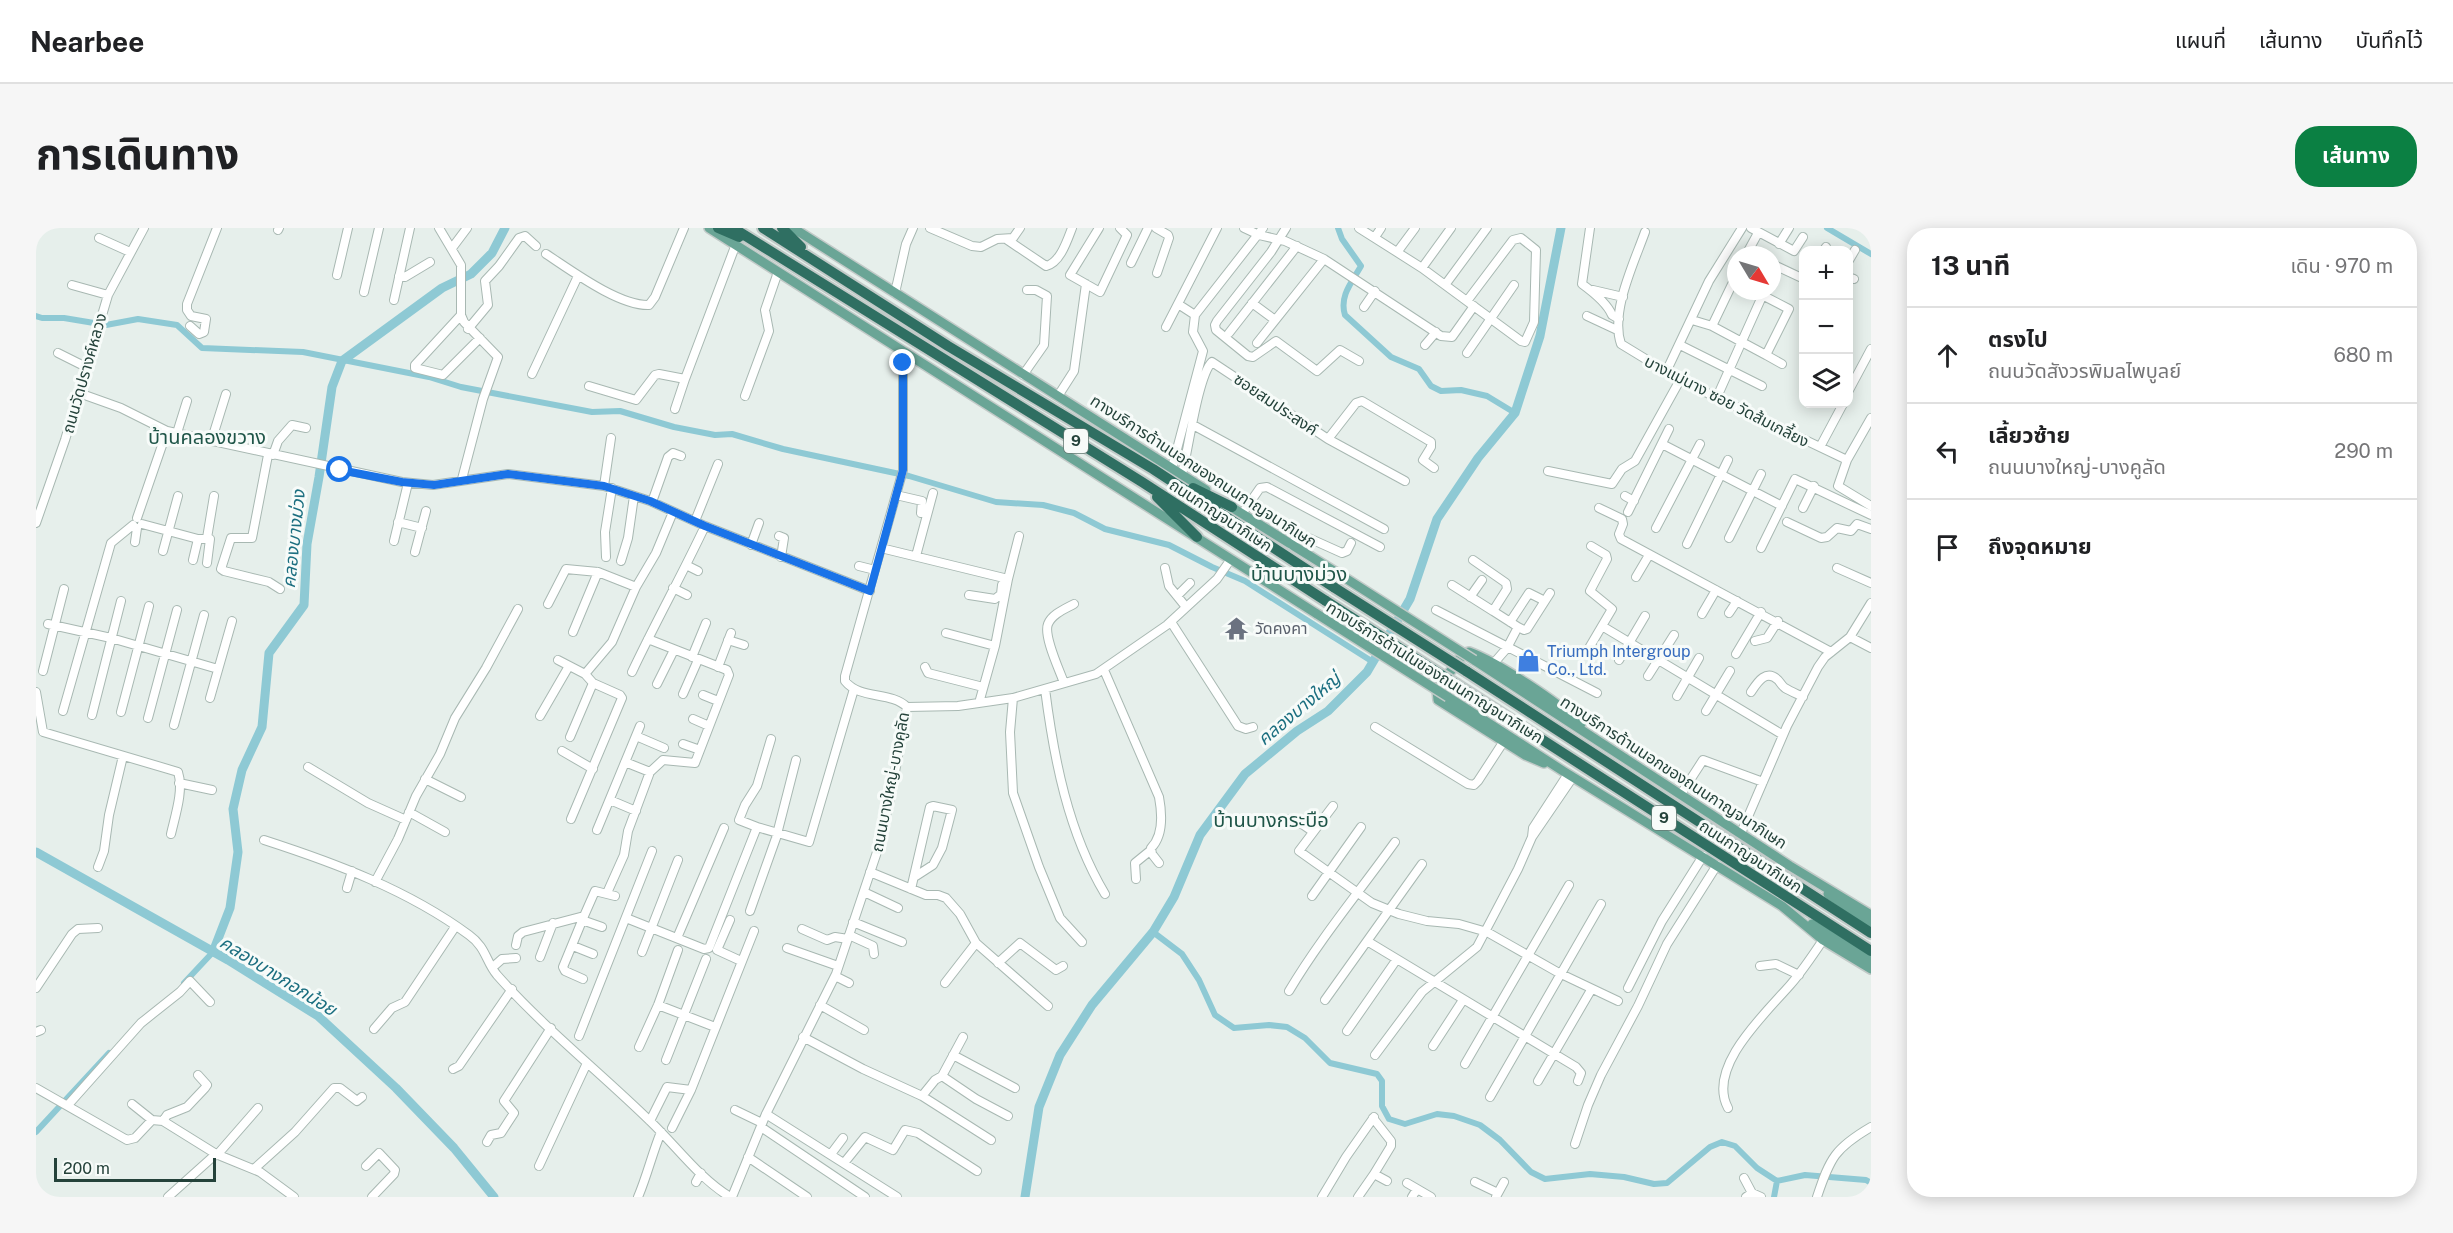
<!DOCTYPE html>
<html lang="th">
<meta charset="utf-8">
<style>
body{margin:0;font-family:"Public Sans","Noto Sans Thai",sans-serif;background:#f6f6f6;color:#202124}
.controls{position:absolute;right:18px;top:18px;display:grid;overflow:hidden;border-radius:12px;box-shadow:0 3px 15px #0003}
.controls button{width:54px;height:54px;display:grid;place-items:center;padding:0;border:0;border-bottom:2px solid #e0e0e0;background:#fff;color:#202124;font:30px sans-serif}
.compass{position:absolute;left:1691px;top:18px;width:54px;height:54px;border-radius:50%;background:#fff;box-shadow:0 3px 15px #0003;rotate:128deg}
.scale{position:absolute;left:18px;bottom:15px;width:162px;box-sizing:border-box;padding-left:6px;border:3px solid #24423a;border-top:0;font-size:16px;line-height:21px;white-space:nowrap;color:#24423a;-webkit-text-stroke:4px #f7fbf9;paint-order:stroke}
.stop{position:absolute;width:18px;height:18px;margin:-14px;border:4px solid #1a73e8;border-radius:50%;background:#fff}
.stop.end{background:#1a73e8;border-color:#fff;box-shadow:0 2px 6px #0008}
.list{margin:0;padding:0;list-style:none}
h2{display:flex;justify-content:space-between;align-items:center;height:78px;margin:0;padding:0 24px;font-size:26px}
h2 small{font-size:20px;font-weight:400;color:#757577}
.list li{display:grid;grid-template-columns:39px 1fr auto;gap:18px;align-items:center;box-sizing:border-box;height:96px;padding:0 24px;border-top:2px solid #e0e0e0}
.list b{display:block;font-size:22px;white-space:nowrap}
.list p{margin:0;font-size:20px;white-space:nowrap;color:#757577}
.list em{font-size:20px;font-style:normal;color:#757577}
.icon{flex:none;width:33px;height:33px;fill:none;stroke:currentColor;stroke-width:2;stroke-linecap:round;stroke-linejoin:round}
.map{position:relative;flex:none;width:1835px;height:969px;overflow:hidden;border-radius:24px}
header{display:flex;align-items:center;gap:36px;box-sizing:border-box;height:84px;padding:0 30px;background:#fff;border-bottom:2px solid #e0e0e0}
header strong{font-size:28px}
nav{display:flex;gap:33px;margin-inline-start:auto;font-size:21px}
.intro{display:flex;align-items:center;justify-content:space-between;box-sizing:border-box;height:144px;padding:0 36px}
h1{margin:0;font-size:42px}
.button{padding:15px 27px;border-radius:24px;background:#0b8043;color:#fff;font-size:21px;font-weight:700}
main{display:flex;gap:36px;padding:0 36px}
aside{flex:1;background:#fff;border-radius:24px;box-shadow:0 3px 15px #0003}
.map>svg:first-child{display:block}
.lines{fill:none;stroke-linecap:round;stroke-linejoin:round}
.canal{stroke:#8ec9d4;stroke-width:6}
.river{stroke:#8ec9d4;stroke-width:9}
.minor-casing{stroke:#a8b8b2;stroke-width:10}
.major-casing{stroke:#c2cac8;stroke-width:12}
.highway-casing{stroke:#c2cac8;stroke-width:14}
.minor{stroke:#fff;stroke-width:8}
.major{stroke:#6aa596;stroke-width:9}
.highway{stroke:#2f6f62;stroke-width:10}
.major-bridge-casing{stroke:#c2cac8;stroke-width:12;stroke-linecap:butt}
.highway-bridge-casing{stroke:#c2cac8;stroke-width:14;stroke-linecap:butt}
.major-bridge{stroke:#6aa596;stroke-width:9}
.highway-bridge{stroke:#2f6f62;stroke-width:10}
.route{stroke:#1a73e8;stroke-width:8}
.labels{text-anchor:middle;stroke-width:6;stroke-linejoin:round;paint-order:stroke}
.shield{fill:#f7fbf9;stroke:#637a73;stroke-width:1.5}
.shield-label{font-size:15px;font-weight:bold;fill:#24423a}
.street-label{font-size:16px;fill:#24423a;stroke:#f7fbf9}
.worship-label{font-size:16px;fill:#5b616d;stroke:#f7fbf9;text-anchor:start}
.shop-label{font-size:16px;fill:#366cbe;stroke:#f7fbf9;text-anchor:start}
.water-label{font-size:18px;font-style:italic;fill:#1c6f80;stroke:#f7fbf9}
.quarter-label{font-size:20px;fill:#1f5548;stroke:#f7fbf9}
</style>
<header>
<strong>Nearbee</strong>
<nav><a>แผนที่</a><a>เส้นทาง</a><a>บันทึกไว้</a></nav>
</header>
<div class="intro"><h1>การเดินทาง</h1><a class="button">เส้นทาง</a></div>
<main>
<div class="map">
<svg width="1835" height="969" viewBox="0 0 1835 969">
<rect width="100%" height="100%" fill="#e6efeb"/>
<g class="lines">
<path class="canal" d="M1302,0l4,11 19,27c-9,16 -22,30 -16,49l46,42 28,12 12,17 10,5 20,-1 26,6 28,17
M1791,0l44,26
M0,88l6,2h22l42,7 32,-6 39,6 25,23 101,4 126,25 32,10 131,25 28,-1 54,16 41,8 17,-1 51,15 126,27 87,26 47,3 31,8 31,16 64,16 43,22 33,14 128,81
M1117,704l29,22 17,26 16,35 19,13 35,-3 18,2 18,11 25,25 47,11 5,7v25l7,13 16,5 32,-10 17,2 26,9 20,15 31,32 14,7 45,-5 34,3 30,7 13,-1 43,-36 12,-5 13,4 22,22 20,13 28,-6 61,5 5,3
M148,755l29,-31
M0,904l73,-79
M1738,969l3,-16"/>
<path class="river" d="M0,624l192,108 90,56 78,72 58,60 40,49
M177,724l17,-44 8,-56 -5,-43 9,-39 20,-43 7,-74 35,-48 3,-61 12,-67 13,-90 10,-26 100,-73 29,-14 21,-21 13,-25
M989,969l14,-90 21,-52 32,-50 61,-73 21,-35 26,-62 45,-61 52,-43 31,-20 39,-39 43,-73 27,-80 41,-61 37,-45 25,-77 21,-108"/>
<defs>
<path id="minor" d="M403,0l22,37v50l3,7 34,35 -15,42 -21,80
M894,0l42,18 9,1 16,-8 16,-1 7,-10
M1063,0l-29,47 30,17 27,-57 -7,-7
M1120,0l12,7 1,3 -12,35
M1208,0l15,7 26,6 39,18 117,77 11,1 22,-31
M1250,0l-15,24 -54,69 -2,4 1,5 32,26 5,1 23,-16 41,30 23,-21 19,11
M1323,0l63,40 99,73 4,1 9,-20 2,-72 -15,-12 -8,2 -46,61
M1554,0l-8,56c11,8 25,19 30,31l7,4
M1715,0l43,23 9,-14
M242,2l1,-2
M1609,4c-11,31 -35,80 -24,112l59,36 167,80 -9,26 33,20
M1339,9l6,-9
M63,10l31,14
M970,11l40,27c14,-3 21,-25 26,-38
M1743,16l10,-16
M416,20l15,-20
M1788,22l2,-3
M1362,23l17,-23
M510,26c26,17 73,52 103,51l6,-8 29,-69
M1710,27l12,-22
M1812,34l7,-12
M1095,35l17,-35
M1736,36l32,15
M1386,40l29,-40
M301,47l11,-47
M363,48l6,1 25,-15
M1812,49l6,2
M36,57l36,10
M1409,57l42,-57
M1557,62l30,7
M328,64l15,-64
M859,65l11,-49 7,-16
M358,72l16,-72
M1216,75l23,17
M1142,76l17,11
M1328,79l11,-16
M425,87l-46,50v3l28,7 37,-37
M1551,88l30,14
M1656,92l20,6 54,29 23,-46 -27,-14
M154,98l9,8 5,-2 2,-13 -15,-3 -4,-6v-6l30,-76
M1676,98l24,-50
M1130,99l51,-99
M432,101l20,-24 -3,-24 14,-15 20,-28 6,-2 11,10
M1193,105l68,-87
M1221,115l67,-84
M1389,117l11,-13
M1644,117l82,41
M22,125l28,14
M1431,125l47,-68
M1730,127l16,9
M1630,144l43,-91 33,-53
M496,146l46,-98
M987,147l21,-30 3,-49 -11,-6h-9
M553,158l47,14 19,-25 4,-1 26,5 51,-135
M1812,164l23,-43
M43,165l42,15 46,23 235,51 31,3 75,-11 96,12 46,15 55,25 165,65
M709,168l24,-65 -4,-21 13,-38
M1022,168l16,-25 12,-87
M1681,169l47,-105
M639,181l10,-30
M1157,197l191,104
M141,205l10,-32
M1292,211l77,42
M175,214l15,-48
M1626,216l120,62
M1784,219l23,-43
M232,227l-16,83h-21l-10,31 3,2 45,11 11,7
M237,227l5,-14 14,-16 14,3
M1811,232l24,-42
M1136,240l31,-117 -10,-19 2,-17 68,-87
M1512,243l64,13 10,-15 13,-8 45,-81
M1146,246c6,-22 16,-99 30,-112l116,77 28,-36 6,-2 69,41v5l-8,13 11,8
M568,258l7,-48
M860,267l26,6 -1,12
M1589,268l9,5
M616,274l16,-45 5,-4 8,3
M1563,280l23,11 1,5 -4,10 2,5 210,113
M1767,280l11,-22
M1592,284l41,-83
M1206,286l18,-26 7,-1 113,60
M101,290l30,-87
M659,293l23,-57
M362,294l24,6
M1751,294l34,16 6,-1 10,-9 14,3 6,-7 14,5
M0,295l29,-83 43,-145 36,-67
M106,296l56,15h12l-3,24
M1620,300l44,-84
M743,308l5,2 -3,19
M171,310l7,-42
M1693,310l32,-64
M358,313l14,-58
M99,314l2,-14
M1651,316l41,-84
M715,317l8,-22
M1255,317l5,-7 6,-3 40,18 5,-2 4,-8
M845,320l127,31
M1725,320l34,-69 76,36
M127,323l15,-55
M379,324l11,-41
M880,328l17,-63
M570,329l-1,-25 7,-44
M157,332l5,-21
M1437,332l33,23 1,6 -14,22 25,16 -11,21 -14,16
M585,333l7,-23 6,-42
M650,337l12,6
M823,338l16,4
M1129,340l4,18 17,21
M1801,340l34,15
M1600,349l13,-22
M1416,357l41,26
M637,360l14,7
M933,367l26,4 6,-5 1,-9
M1141,368l13,-13
M1434,369l12,-17
M512,376l18,-35 32,3 38,15
M1400,382l161,83
M1693,385l8,-12
M1666,386l14,-24
M1135,394l67,104 8,3 7,-2
M1474,394l19,-29 12,6
M12,396l63,14 107,31
M1566,398l181,109
M1482,399l6,3 3,-1 23,-36
M537,404l25,-60
M910,405l49,13
M1814,409l21,11
M692,412l16,5
M1719,413l12,-3 11,-17
M1553,420l23,-39 -22,-18 17,-32 -1,-4 -15,-9
M1700,426l25,-42
M656,429l14,-34
M522,432l27,14 8,9 27,12 2,3 -51,121
M1583,432l26,-44
M682,439l13,-34
M889,439l3,6 55,14
M1068,442l55,127c3,16 5,38 -8,51l1,6 7,9
M7,443l21,-82
M596,444c23,-49 50,-97 73,-146
M549,446l27,-32 24,-55 20,-34 17,-41
M1612,448l26,-41
M1028,455c-4,-12 -21,-47 -16,-59 4,-10 17,-15 26,-20
M621,456l17,-34
M1009,461c9,70 23,143 60,205
M0,464l7,40 135,40c6,18 -3,44 -7,62
M1715,464c6,-9 15,-24 27,-12 2,2 4,6 7,8 5,3 12,6 18,9
M647,466l15,-34
M667,467l15,6
M1641,468l22,-38
M174,470l22,-77
M977,470l-3,34 3,61 26,74 21,51 22,24
M943,475l16,-57 13,-67 11,-43
M871,479l51,-1 55,-8 83,-24 71,-49 50,-46 14,-20
M27,483l48,-168 22,-18
M1670,483l24,-40
M85,484l28,-106
M56,487l29,-114
M504,488l29,-50
M112,490l29,-108
M657,491l16,7
M138,497l30,-110
M1339,499l93,57 6,1 4,-4 26,-40
M600,508l28,12
M534,509l23,-54
M735,511l-14,47 -12,19 -6,15 18,7 52,15 45,-153
M647,516l17,6
M526,523l31,18
M589,534l25,10
M272,539l60,36 38,17
M389,551l36,18
M143,555l33,7
M1645,566l22,-34 60,22
M574,572l26,11
M1297,578l-34,45 73,52 27,11 28,7 32,3 28,8 72,41 59,28
M373,584l36,20
M1243,592c14,-3 24,4 34,12
M561,602l43,-104
M1705,605l46,-107 31,-59 7,-10 25,-20 21,-34
M1496,609l41,-60
M228,612c71,23 144,50 205,95 17,12 17,27 28,40 47,53 104,98 154,147 26,25 48,56 79,75
M62,639l6,-16 5,-36 14,-59
M834,644l56,23h12l8,3 14,16 16,29 72,63
M1100,651l-1,-16 16,-13
M339,654l23,-43 18,-43 24,-42 15,-36 31,-50 32,-59
M311,660l5,-17
M875,661l19,-82 3,-1 19,4 -10,38 -9,17 -17,11
M828,664l34,16
M571,665l17,-38 4,-24 22,-59 13,-12 32,3 34,-88 -2,-5 -79,-31
M1276,668l49,-69
M714,683l26,-73 20,-78
M590,690l78,31 5,-1 48,-121
M546,692l20,7
M694,692l-13,30 24,11
M817,694l49,20
M766,701l25,11 8,-3 13,2
M813,707l24,11 1,8
M641,710l47,-110
M1331,713l209,126 5,6 -3,8
M480,717l2,-9 5,-4 61,-16 11,-25 20,5
M537,718l20,8
M751,720l51,18
M606,724l36,-92
M504,729l13,-34
M962,735l22,-20 36,27 7,-4
M1724,738l16,-2 23,11
M457,739l9,-8 14,-1
M799,748l14,7
M547,751l-18,-8 -2,-4 21,-51
M909,755l31,-40
M0,760l36,-54 6,-5 20,-1
M1592,760l34,-67 41,-65
M1253,763c31,-52 70,-99 106,-149
M1289,772l97,-136
M622,777l57,22
M784,777l44,25
M338,801l18,-21 13,-6 50,-75
M1311,803l50,-72
M0,804l5,-2
M543,808l73,-185
M767,809l60,32 59,27 69,44
M1397,818l30,-46
M603,819l19,-42 20,-55
M917,827l62,33
M1339,827l47,-63 55,-45 41,-78 14,-32 1,-9 35,-54
M630,832l40,-101
M1429,836l104,-179
M417,841l6,-3 53,-77
M906,848l34,23 32,17
M1502,853l53,-91
M0,860l91,52 8,-2 17,-18 11,1 53,33 44,18 34,25
M886,868l13,-16 7,-4 21,-39
M1454,869l111,-193
M96,876l20,16
M32,877l73,-82 39,-31 10,-11 20,21
M1692,880c-22,-41 38,-95 63,-124 12,-14 22,-29 32,-44
M699,882l27,13
M730,886l131,83
M1337,890l18,23v5l-17,28
M127,893l4,-6 20,-8 18,-19 2,-3 -9,-10
M614,893l17,-34 24,3 63,-159
M725,899l104,70
M636,900l19,-38
M451,914l4,-7 10,-2 13,-20 -10,-12 47,-73
M1539,916l13,-39 13,-30 37,-69 29,-62 50,-79
M795,926l12,-16
M181,927l41,-47
M712,929l59,40
M808,935l21,-26 28,13 12,-20 13,3 59,38
M330,938l13,-13 16,17 -1,4 -22,23
M503,938l48,-103
M218,941l41,-37 39,-44h6l17,13 5,-4
M1708,950l8,15
M660,954l5,-9
M1439,954l23,11 -2,4
M1371,955l24,14
M1462,965l6,-11
M132,969l48,-43
M602,969c9,-21 14,-43 23,-65
M696,969l34,-83 70,-140 41,-122 13,-53 17,-92c-16,-16 -47,-7 -62,-26v-5l58,-206v-119
M1286,969l24,-40 28,-40
M1322,969l16,-23 13,7
M1376,969l5,-8
M1710,969l6,-4 9,4
M1781,969c13,-39 18,-49 54,-70
M1831,969l4,-5"/>
<path id="major" d="M673,0l608,386
M757,0l413,262
M1192,277l114,71
M1438,432l316,206 81,49
M1412,469l115,74 219,135 41,34 48,29
M1508,535l-19,-8 -87,-55 -1,-10 26,-36 6,-2c30,11 88,50 112,72
M1792,666l43,29
M1776,696l59,37"/>
<path id="highway" d="M682,0l21,9
M697,0l409,254 184,119
M727,0l185,118 205,123 182,119
M746,0l19,19
M1157,260l39,19
M1121,269l40,40
M1430,443l405,262
M1421,457l414,266"/>
</defs>
<use href="#minor" class="minor-casing"/>
<use href="#major" class="major-casing"/>
<use href="#highway" class="highway-casing"/>
<use href="#minor" class="minor"/>
<use href="#major" class="major"/>
<use href="#highway" class="highway"/>
<defs>
<path id="major-bridge" d="M1306,348l132,84
M1281,386l131,83"/>
<path id="highway-bridge" d="M1299,360l131,83
M1290,373l131,84"/>
</defs>
<use href="#major-bridge" class="major-bridge-casing"/>
<use href="#highway-bridge" class="highway-bridge-casing"/>
<use href="#major-bridge" class="major-bridge"/>
<use href="#highway-bridge" class="highway-bridge"/>
</g>
<g class="lines">
<path class="route" d="M304,242l62,12 32,3 74,-11 96,12 46,15 55,25 165,65 33,-121v-107"/>
</g>
<defs>
<symbol id="temple-bare" viewBox="-9 -9 18 18"><path d="M0-6L5-2H3V0L6.5 2.5H4V6H1.5V3h-3V6H-4V2.5H-6.5L-3 0V-2H-5Z" fill="#6b7280" stroke="#f7fbf9" stroke-width="2.5" paint-order="stroke"/></symbol>
<symbol id="shop-bare" viewBox="-9 -9 18 18"><path d="M-5-2.5h2.3a2.7 3.5 0 0 1 5.4 0H5L5.5 6h-11ZM-1.5-2.5h3a1.5 2.3 0 0 0-3 0Z" fill="#3f7fe0" stroke="#f7fbf9" stroke-width="2.5" paint-order="stroke"/></symbol>
</defs>
<g fill-rule="evenodd">
<use href="#temple-bare" x="1184" y="384" width="33" height="33"/>
<use href="#shop-bare" x="1476" y="416" width="33" height="33"/>
</g>
<g class="labels">
<g class="shield">
<rect x="1028" y="201" width="24" height="24" rx="4.5"/>
<rect x="1616" y="578" width="24" height="24" rx="4.5"/>
</g>
<g class="shield-label">
<text x="1040" y="218">9</text>
<text x="1628" y="595">9</text>
</g>
<g class="street-label">
<text transform="translate(48 145) rotate(-74)" y="6">ถนนวัดปรางค์หลวง</text>
<text transform="translate(1691 173) rotate(27)" y="6">บางแม่นาง ซอย วัดส้มเกลี้ยง</text>
<text transform="translate(1240 176) rotate(34)" y="6">ซอยสมประสงค์</text>
<text transform="translate(1168 243) rotate(33)" y="6">ทางบริการด้านนอกของถนนกาญจนาภิเษก</text>
<text transform="translate(1185 287) rotate(33)" y="6">ถนนกาญจนาภิเษก</text>
<text transform="translate(1399 444) rotate(32)" y="6">ทางบริการด้านในของถนนกาญจนาภิเษก</text>
<text transform="translate(1638 544) rotate(33)" y="6">ทางบริการด้านนอกของถนนกาญจนาภิเษก</text>
<text transform="translate(854 554) rotate(-79)" y="6">ถนนบางใหญ่-บางคูลัด</text>
<text transform="translate(1715 628) rotate(33)" y="6">ถนนกาญจนาภิเษก</text>
</g>
<g class="worship-label">
<text x="1219" y="406">วัดคงคา</text>
</g>
<g class="shop-label">
<text x="1511" y="429">Triumph Intergroup<tspan x="1511" dy="18">Co., Ltd.</tspan></text>
</g>
<g class="water-label">
<text transform="translate(258 311) rotate(-84)" y="6">คลองบางม่วง</text>
<text transform="translate(1263 481) rotate(-40)" y="6">คลองบางใหญ่</text>
<text transform="translate(242 748) rotate(32)" y="6">คลองบางกอกน้อย</text>
</g>
<g class="quarter-label">
<text x="171" y="216">บ้านคลองขวาง</text>
<text x="1263" y="353">บ้านบางม่วง</text>
<text x="1235" y="599">บ้านบางกระบือ</text>
</g>
</g>
</svg>
<div class="controls">
<button>+</button>
<button>−</button>
<button><svg class="icon" aria-label="layers" viewBox="0 0 24 24"><path d="M12 4l9 5-9 5-9-5zM3 14l9 5 9-5"/></svg></button>
</div>
<svg class="compass" viewBox="-18 -18 36 36"><path d="M0-13l5 13h-10z" fill="#e53935"/><path d="M0 13l5-13h-10z" fill="#757577"/></svg>
<div class="scale">200 m</div>
<div class="stop" style="left:304px;top:242px"></div>
<div class="stop end" style="left:867px;top:135px"></div>
</div>
<aside>
<h2>13 นาที<small>เดิน · 970 m</small></h2>
<ul class="list">
<li><svg class="icon" aria-label="ahead" viewBox="0 0 24 24"><path d="M12 20V5M6 11l6-6 6 6"/></svg><div><b>ตรงไป</b><p>ถนนวัดสังวรพิมลไพบูลย์</p></div><em>680 m</em></li>
<li><svg class="icon" aria-label="left" viewBox="0 0 24 24"><path d="M17 20v-9H6M10 6l-5 5 5 5"/></svg><div><b>เลี้ยวซ้าย</b><p>ถนนบางใหญ่-บางคูลัด</p></div><em>290 m</em></li>
<li><svg class="icon" aria-label="arrive" viewBox="0 0 24 24"><path d="M6 21V4h12l-3 4 3 4H6"/></svg><div><b>ถึงจุดหมาย</b></div></li>
</ul>
</aside>
</main>
